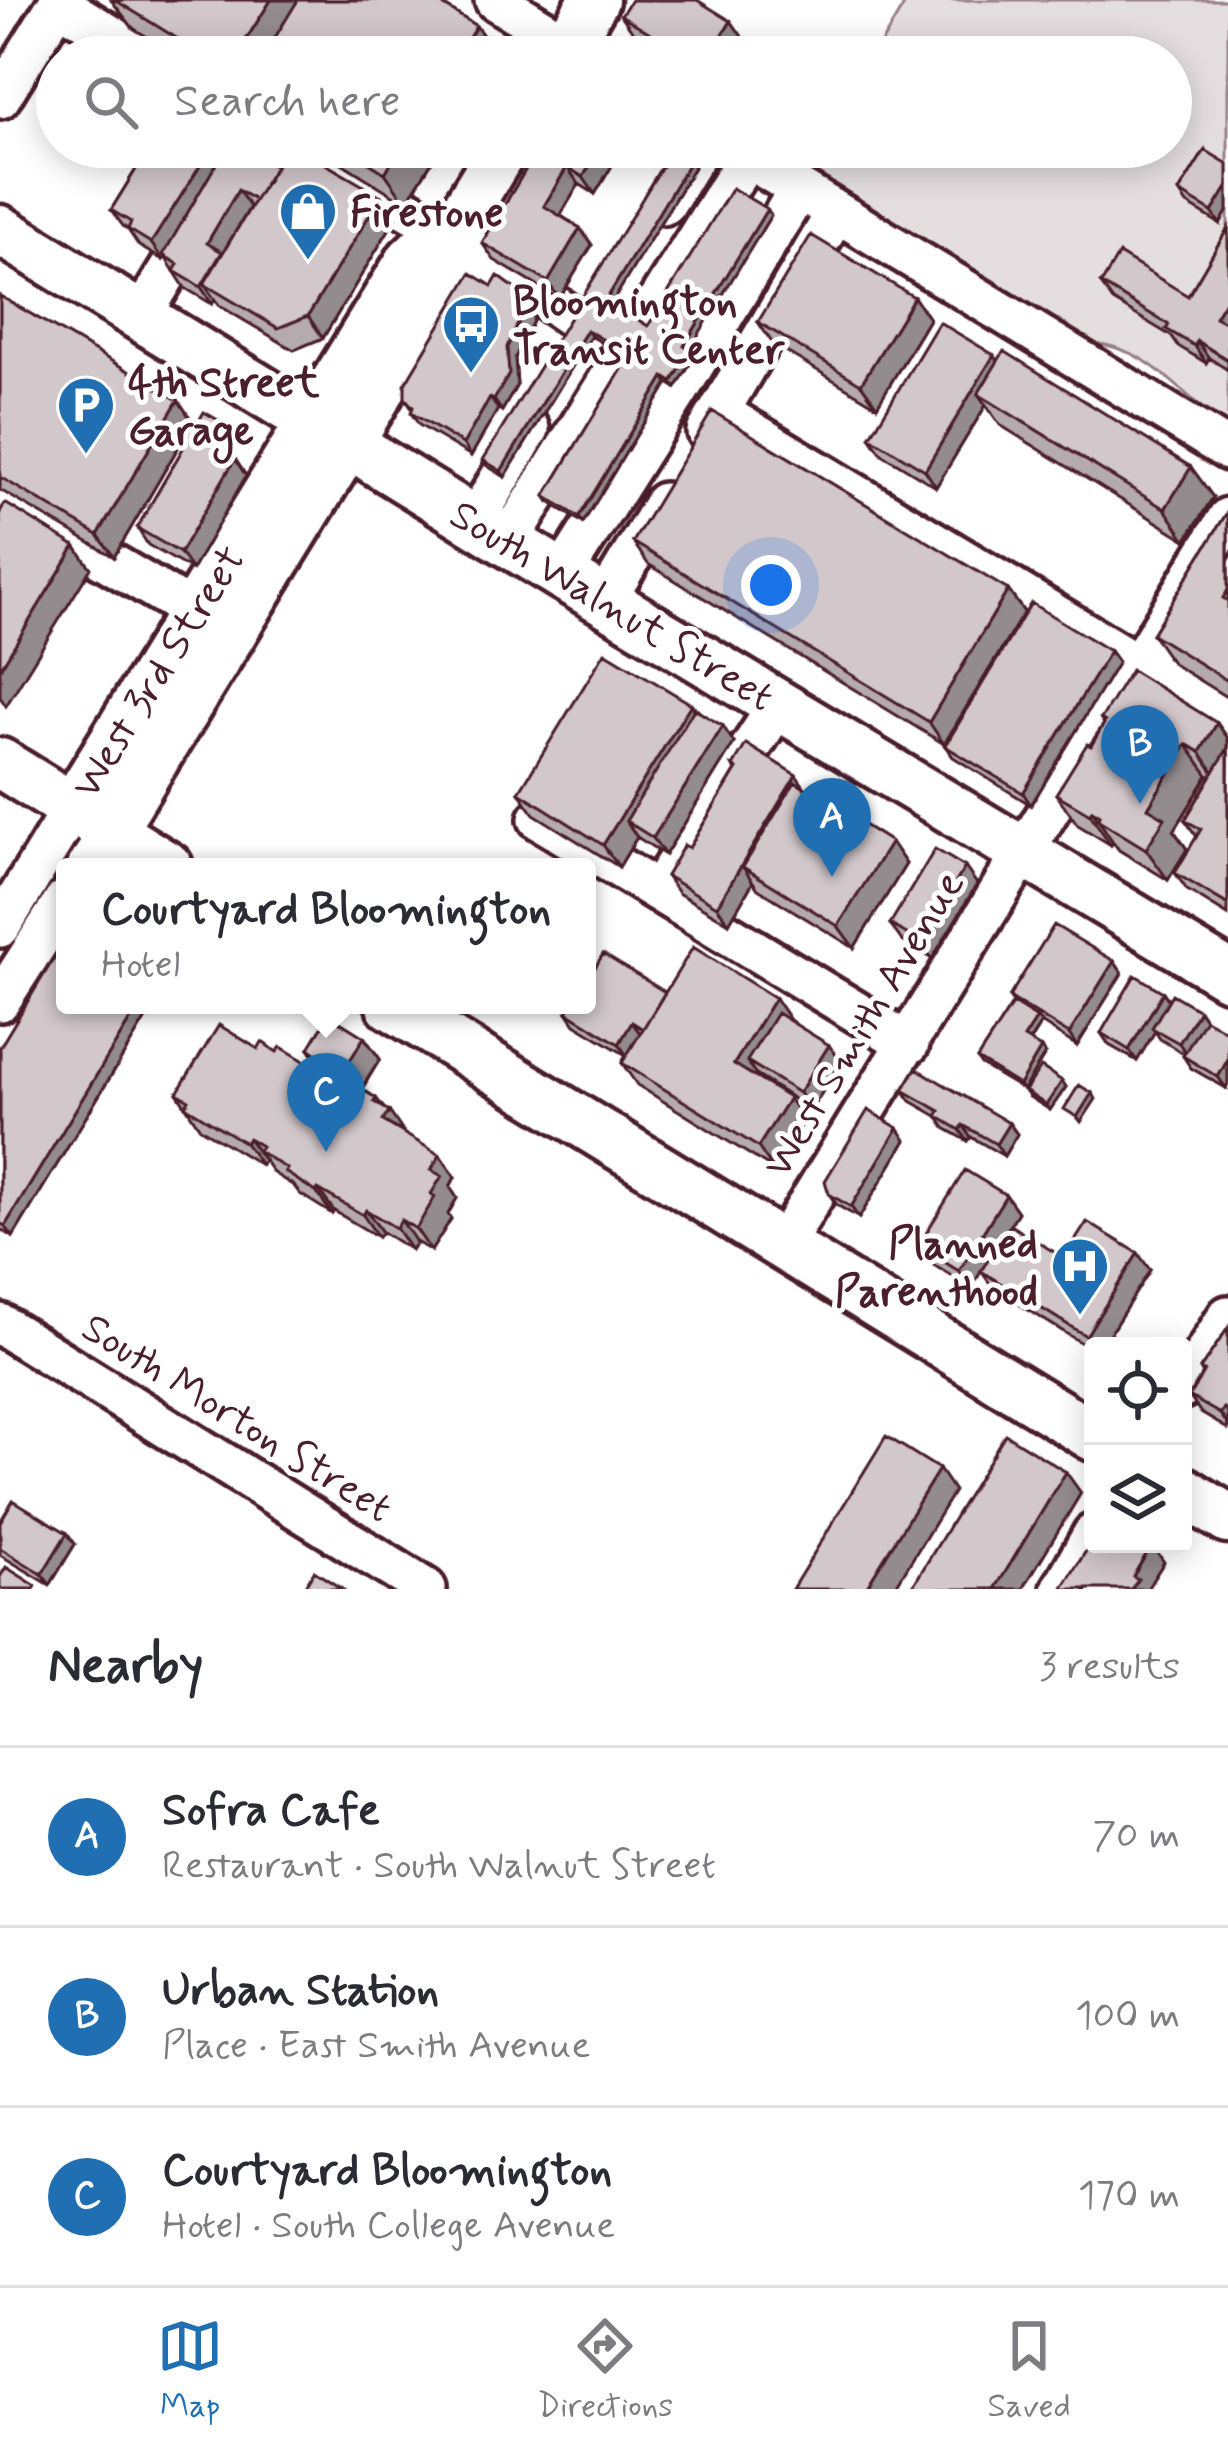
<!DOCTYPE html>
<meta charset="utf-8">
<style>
body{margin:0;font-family:Mynerve,sans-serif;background:#f2f2f3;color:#2b2b33}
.controls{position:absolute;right:36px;bottom:36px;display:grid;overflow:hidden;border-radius:12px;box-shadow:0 6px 30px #0003}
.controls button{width:108px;height:108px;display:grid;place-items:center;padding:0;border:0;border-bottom:3px solid #e1e1e2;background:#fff;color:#2b2b33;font:60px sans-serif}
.you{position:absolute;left:771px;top:585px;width:42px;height:42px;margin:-30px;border:9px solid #fff;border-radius:50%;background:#1a73e8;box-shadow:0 0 0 18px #1a73e833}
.badge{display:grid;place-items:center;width:78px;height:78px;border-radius:50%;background:#1f6fb2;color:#fff;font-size:39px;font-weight:700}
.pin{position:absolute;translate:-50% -99px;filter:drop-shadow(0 3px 6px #0008)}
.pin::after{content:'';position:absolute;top:63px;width:42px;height:36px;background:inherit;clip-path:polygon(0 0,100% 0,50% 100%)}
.popup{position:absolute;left:56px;top:858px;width:540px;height:156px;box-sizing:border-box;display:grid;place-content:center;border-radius:12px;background:#fff;filter:drop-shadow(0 3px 9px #0005);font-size:39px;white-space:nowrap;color:#7c7c81}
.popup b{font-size:45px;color:#2b2b33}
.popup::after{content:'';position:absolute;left:50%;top:100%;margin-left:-24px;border:24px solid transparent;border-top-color:#fff}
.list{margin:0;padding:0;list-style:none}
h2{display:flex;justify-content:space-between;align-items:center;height:156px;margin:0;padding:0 48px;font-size:51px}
h2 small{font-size:39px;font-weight:400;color:#7c7c81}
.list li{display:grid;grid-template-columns:78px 1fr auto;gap:36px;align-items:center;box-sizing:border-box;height:180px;padding:0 48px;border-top:3px solid #e1e1e2}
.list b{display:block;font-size:45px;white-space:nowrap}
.list p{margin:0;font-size:39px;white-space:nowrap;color:#7c7c81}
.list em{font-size:39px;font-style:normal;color:#7c7c81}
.icon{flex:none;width:66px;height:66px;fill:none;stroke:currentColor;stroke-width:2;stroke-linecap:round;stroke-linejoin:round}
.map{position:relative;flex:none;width:1228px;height:1589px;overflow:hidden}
.search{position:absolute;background:#fff;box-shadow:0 6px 30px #0003;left:36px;right:36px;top:36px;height:132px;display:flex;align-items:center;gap:30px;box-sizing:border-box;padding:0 42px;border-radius:66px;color:#7c7c81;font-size:45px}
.sheet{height:696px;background:#fff}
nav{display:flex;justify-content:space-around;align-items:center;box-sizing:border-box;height:168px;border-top:3px solid #e1e1e2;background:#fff;font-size:33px;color:#7c7c81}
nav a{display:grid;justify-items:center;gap:6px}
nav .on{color:#1f6fb2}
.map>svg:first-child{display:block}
.green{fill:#e5dee0;stroke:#987e86;stroke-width:3}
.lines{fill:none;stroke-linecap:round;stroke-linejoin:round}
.minor-casing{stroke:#4a1f2b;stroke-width:48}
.major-casing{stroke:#4a1f2b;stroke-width:57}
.minor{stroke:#fff;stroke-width:39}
.major{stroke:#fff;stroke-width:48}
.wall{fill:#b5abaf;stroke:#4a1f2b;stroke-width:3}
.shaded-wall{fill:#938b8e;stroke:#4a1f2b;stroke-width:3}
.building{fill:#d2c7cb;stroke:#4a1f2b;stroke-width:3}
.labels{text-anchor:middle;stroke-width:10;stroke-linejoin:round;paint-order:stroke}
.poi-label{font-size:42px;font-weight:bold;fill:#4a1f2b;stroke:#fff;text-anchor:start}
.street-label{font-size:42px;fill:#4a1f2b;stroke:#fff}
</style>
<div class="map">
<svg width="1228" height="1589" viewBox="0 0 1228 1589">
<rect width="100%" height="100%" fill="#fff"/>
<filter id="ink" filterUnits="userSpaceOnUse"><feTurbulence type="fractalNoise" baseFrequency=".00833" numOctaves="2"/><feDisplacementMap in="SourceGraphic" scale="24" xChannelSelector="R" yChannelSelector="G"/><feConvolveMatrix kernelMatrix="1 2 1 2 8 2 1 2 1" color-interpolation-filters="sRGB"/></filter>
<g filter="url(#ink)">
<path class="green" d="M907,0h321v428c-47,-31 -77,-82 -139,-85l-283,-177 12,-19h353v-90h-298z"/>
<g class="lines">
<defs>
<path id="minor" d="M495,0l93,57
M58,3l88,54
M0,98l60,-98
M298,147l153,87 138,95
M730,147l498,303
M665,204l35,-57
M141,316l103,-169
M719,412l509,307
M707,432l129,-219
M0,498l194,114
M475,521l54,-92
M508,542l239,-384
M562,575l120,-190 117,-196
M605,601l59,-98
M539,819l370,225
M87,867l23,-35
M658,891l121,-187
M0,927l72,-118
M0,1001l65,-101
M783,1245l445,-727
M0,1324l426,265
M1183,1388l45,-72
M1062,1589l31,-55"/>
<path id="major" d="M560,57l34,-57
M0,230l288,177 26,10 61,43 187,115 666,400
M0,763l168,104
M72,809l339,-549 17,-16 23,-10 53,-87
M110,832l331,-541 11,-25 -1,-32
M391,1005l702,431
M1183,1491l45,28"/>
</defs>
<use href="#minor" class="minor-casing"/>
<use href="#major" class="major-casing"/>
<use href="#minor" class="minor"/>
<use href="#major" class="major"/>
</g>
<path class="wall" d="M111,0h324l41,26 22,30 -319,1 -46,-29z
M621,15l110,6 12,17 -11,19h-59l-40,-25z
M142,147l134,19 120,52 -73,120 -29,12 -74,-44 -5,-6 -3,4 -27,-16 -20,-31 -2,3 -24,-14 -11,-16 -5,-4 -12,-16 35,-57z
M316,147h125l-35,56z
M539,147h84l-28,47 -16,-10 -19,31 20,13 12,17 -33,54 -65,-39 -12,-17z
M1205,150l15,74 -33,-20 -8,-12z
M690,161l4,6 -83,137 37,22 123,-111 -82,134 6,7 -19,32 -8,-5 -85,140 -34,-21 -4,-6 83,-137 -37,-23 -86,141 -18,-11 -4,-6z
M1228,228v142l-19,-12 -3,5 -28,-17 -7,-10 -58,-35 -12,-17 87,12z
M492,286l24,3 8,12 -1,2 11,16 -19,39 2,27 -15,26 -4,-2 -27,47 -52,-31 -8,-12 1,-4 -7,-11z
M0,296l178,104 15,22 -79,135 -114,-67z
M914,297l15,22 -52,87 -104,-62 -15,-22z
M998,361l215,136 -27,43 -186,-115 -14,-20 -50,82 -54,-33 -12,-17z
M227,425l12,17 -9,15 5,2 11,17 -54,94 -44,-25 -11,-17z
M1228,511v187l-55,-34 -21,-30z
M633,542l375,48 16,22 -80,132 -296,-180z
M1110,651l8,11 -87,143 -78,-48 -8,-11z
M691,704l43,39 -69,112 -28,-18 -18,30 -85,-53 -15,-22z
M1101,719l127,19v177l-41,-25 -12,-17 22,-36 -12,-17 26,-43 -3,-2 -34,56 13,18 -19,31 -49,-30 -6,-8 -2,3 -33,-20 -22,-31 48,-70z
M733,766l74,24 84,52 15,22 -52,84 -96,-59 -5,-7 -24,41 -51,-30 -12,-17 23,-28 47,-78z
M977,884l-45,75 -30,-18 -12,-17z
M1114,961l8,12 -45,73 -36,-23 -11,18 15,13 -22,36 -42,-25 -4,-6 36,-56 -4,-6z
M665,992l125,28 51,42 -30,48 -55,-35 -1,2 49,43 -31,49 -136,-84 -15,-22 4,-8 -51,-31 -8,-12z
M1169,1000l30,10 6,9 21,69 -35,-20 -8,-12 1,-2 -24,-15 -5,-8 -18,30 -28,-16 -8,-12z
M65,1005h89l-141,232 -13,-8v-182z
M364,1037l16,22 -18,30 14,9 28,36 51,43 -5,10 7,11 -9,16 3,5 -20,32 -15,-9 -5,8 -29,-18 -4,5 -44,-26 -2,3 -32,-20 -6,-8 -21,-13 -8,-12 -1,-1 -3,5 -61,-37 -23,-35 81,-44 19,3 34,13 4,-8 -6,-9z
M1062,1081l4,6 -16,23 -21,-13 -4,-6z
M903,1090l106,33 8,11 -13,22 -33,-19 -3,4 -23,-13 -8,-12 -26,-15z
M906,1140l-47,78 -22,-13 -8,-11z
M1006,1195l12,17 -24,38 156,20 -48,76h-9v4l-100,-62 -12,-17 -10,17 -41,-25 -12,-17z
M1228,1328v101l-27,-16 -12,-17 14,-23 -3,-4z
M0,1522l67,11 8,11 -25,41 -50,-30z"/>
<path class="shaded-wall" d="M271,0h40l-35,57h-41z
M731,21l12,17 -11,19h-23z
M476,26l22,30 -1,1h-40z
M212,147h22l-71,113 -12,-17z
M400,147h41l-35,56 -21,-30z
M601,147h22l-28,47 -12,-17z
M690,161l4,6 -84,139 -4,-6z
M567,167l12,17 -23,39 -12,-17z
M1228,186v24l-8,14 -8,-12z
M238,190l12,17 -46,77 11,16 -3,4 -11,-17 6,-44z
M381,196l15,22 -73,120 -15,-22z
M767,209l4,6 -83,137 -4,-6z
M580,228l12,17 -33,54 -11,-17z
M1228,296v36l-13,-15z
M914,297l15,22 -52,87 -16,-22z
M526,307l8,12 -19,39 2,27 -15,26 -8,-11 13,-53z
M587,330l4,6 -86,141 -4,-6z
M1197,341l12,17 -3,5 -11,-17z
M691,350l4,6 -19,32 -4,-6z
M994,355l12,16 -28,23 8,11 -50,82 -11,-17z
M664,377l4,6 -85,140 -4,-6z
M490,398l8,11 -27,47 -8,-12z
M178,400l15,22 -79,135 -16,-22z
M227,425l12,17 -13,22 -12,-17z
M235,459l11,17 -54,94 -12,-17z
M1191,467l22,30 -27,43 -21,-31z
M75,546l16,22 -85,138 -6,-9v-28z
M1008,590l16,22 -80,132 -15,-22z
M1110,651l8,11 -87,143 -8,-12z
M691,704l15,22 -80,95 11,16 -18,30 -16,-22z
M1217,723l11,15v34l-7,11 -21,-31z
M723,726l11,17 -69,112 -12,-17z
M1186,744l22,31 -34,56 13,18 -19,31 -22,-31 2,-41z
M796,775l12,17 -65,75 10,15 -24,41 -12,-17z
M1092,810l21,32 -2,3 -21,-31z
M891,842l15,22 -52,84 -16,-22z
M965,867l12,17 -45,75 -12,-17z
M1114,961l8,12 -45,73 -8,-12z
M1163,992l8,11 -19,25 3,3 -18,30 -8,-11z
M775,998l15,22 -30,49 -13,-8 9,14 -7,11 -15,-22z
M139,1005h15l-141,232 -8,-11z
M1199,1010l8,12 -20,33 -8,-12z
M1037,1018l4,5 -13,20 -4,-5z
M632,1022l8,11 -13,23 -8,-12z
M364,1037l16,22 -22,35 -15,-22z
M829,1045l12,17 -30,48 -12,-17z
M1041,1048l4,6 -22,36 -4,-5z
M1228,1059v25l-2,4 -8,-11z
M1062,1081l4,6 -16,23 -4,-5z
M1092,1093l4,6 -15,23 -4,-5z
M376,1098l12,16 1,-3 15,22 -21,-12 -9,-19z
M789,1098l15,22 -31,49 -15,-22z
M1009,1123l8,11 -13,22 -8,-12z
M963,1125l8,12 -3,4 -8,-11z
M898,1128l8,12 -47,78 -8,-11z
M248,1138l16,22 -3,5 -16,-22z
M440,1155l15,22 -5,10 7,11 -9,16 3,5 -20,32 -15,-22 15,-35v-24z
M318,1189l16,22 -2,3 -16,-22z
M1006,1195l12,17 -47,76 -12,-17z
M366,1210l16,22 -4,5 -15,-22z
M401,1220l15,22 -5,8 -15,-22z
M1138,1253l12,17 -48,76 -9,1 -7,-11z
M1224,1408l4,5v12l-8,-11z
M939,1469l15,22 -60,98h-29z
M1066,1472l15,21 -58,96h-28z
M67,1533l8,11 -25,41 -8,-11z
M1152,1545l12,17 -17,27h-16l2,-13z"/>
<path class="building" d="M115,0h156l-36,57h-28z
M298,0h137l41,26 -19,31h-194z
M631,0h66l34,21 -22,36h-20l-68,-42z
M143,147h69l-61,96 -23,-14 3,-7 -20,-12 37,-60z
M226,147h18l32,19 -21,34 -17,-10 -31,53 15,9 -21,35 -27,-16 4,-7 -15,-9z
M287,147h9l85,49 -73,120 -30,12 -74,-44z
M344,147h56l-15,26z
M539,147h62l-18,30 -16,-10 -23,39 36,22 -32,54 -66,-39z
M672,150l18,11 -84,139 42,26 84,-138 35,21 -83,137 7,4 -19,32 -8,-5 -85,140 -34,-21 85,-140 -43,-26 -86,141 -18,-11z
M1205,150l23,14v22l-16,26 -33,-20z
M1228,228v68l-13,21 13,7v36l-31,-19 -2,5 -29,-17 3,-4 -68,-41 18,-30 69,42z
M811,235l103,62 -53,87 -103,-62z
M471,273l21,13 6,-10 18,13 -2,4 12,14 -19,40 2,27 -15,26 -4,-2 -27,46 -52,-31 2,-6 -8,-9v-14z
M0,296l178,104 -80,135 -98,-58z
M939,322l55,33 -69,115 -55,-33z
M1004,351l187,116 -26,42 -187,-115z
M712,411l296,179 -79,132 -296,-180z
M204,412l23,13 -13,22 21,12 -55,94 -43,-25z
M5,503l70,43 -75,123v-157z
M1228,511v79l-5,8 5,3v80l-76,-47z
M1031,603l79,48 -87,142 -78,-47z
M605,652l86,52 -88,141 -84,-53z
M1131,670l86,53 -17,29 -14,-8 -38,64 17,10 -19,31 -49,-30 3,-4 -8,-5 -2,4 -34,-20 31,-50 4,2 14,-24 -4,-3z
M694,709l29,17 -70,112 -27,-17z
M746,744l50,31 -79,131 -51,-30 18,-31 5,3 48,-79 -4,-3z
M1228,748v155l-1,1 -52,-31 26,-44 -16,-9z
M795,782l96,60 -53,84 -95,-59z
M935,849l30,18 -45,75 -30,-18z
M1054,925l60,36 -45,73 -60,-37z
M65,940v65h74l-134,221 -5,-3v-176z
M693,947l82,51 -41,66 55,34 -31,49 -136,-84z
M603,954l62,38 -22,37 -11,-7 -13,22 -52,-32 5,-7h15v-24z
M1135,975l28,17 -34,58 -28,-17z
M1172,994l27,16 -20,33 -27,-15z
M1013,1003l24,15 -13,20 17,10 -22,37 -42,-26z
M777,1013l52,32 -30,48 -52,-32z
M329,1015l35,22 -21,35 -10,-6 -3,4 46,28 -2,4 15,9 -6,10 57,34 -9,15 11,6 -11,18 4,3 -19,32 -15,-9 -5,8 -30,-18 -3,5 -45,-26 -2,3 -31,-20 2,-3 -29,-18 3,-5 -13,-8 -3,5 -60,-37 4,-6 -12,-7 42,-68 39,24 4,-7 15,10 4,-5 30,18 6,-11 -8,-6z
M1205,1019l23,13v27l-10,18 -35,-21z
M1041,1067l21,14 -16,24 -21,-14z
M916,1068l93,55 -13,21 -33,-19 -3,5 -23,-14 3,-5 -37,-21z
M1079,1085l13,8 -15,24 -13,-8z
M868,1110l30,18 -47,79 -22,-13 -4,-13z
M965,1170l41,25 -47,76 -41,-25z
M1087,1222l51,31 -52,83 -105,-65 29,-46 54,33z
M1228,1328v82l-4,-2 -4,6 -31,-18 15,-25 -4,-2z
M1005,1434l61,38 -71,117h-84z
M886,1436l53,33 -74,120h-73z
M13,1500l54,33 -25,41 -42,-26v-26z
M1093,1540v4l59,1 -19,31 5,3 -7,10h-69z
M6,1567l30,19 -2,3h-34v-12z
M314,1571l28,18h-39z"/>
</g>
<defs>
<symbol id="shop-pin" viewBox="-11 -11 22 30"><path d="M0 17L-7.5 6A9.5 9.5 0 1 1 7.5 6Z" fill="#1f6fb2" stroke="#fff"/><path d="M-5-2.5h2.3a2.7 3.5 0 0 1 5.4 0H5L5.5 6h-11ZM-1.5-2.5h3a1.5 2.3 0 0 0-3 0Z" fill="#fff"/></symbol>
<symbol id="bus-pin" viewBox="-11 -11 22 30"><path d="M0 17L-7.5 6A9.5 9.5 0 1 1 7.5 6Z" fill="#1f6fb2" stroke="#fff"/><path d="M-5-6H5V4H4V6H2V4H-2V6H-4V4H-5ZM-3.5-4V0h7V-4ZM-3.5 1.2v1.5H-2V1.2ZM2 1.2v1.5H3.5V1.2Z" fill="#fff"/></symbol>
<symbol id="parking-pin" viewBox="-11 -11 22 30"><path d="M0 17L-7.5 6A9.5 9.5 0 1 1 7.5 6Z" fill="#1f6fb2" stroke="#fff"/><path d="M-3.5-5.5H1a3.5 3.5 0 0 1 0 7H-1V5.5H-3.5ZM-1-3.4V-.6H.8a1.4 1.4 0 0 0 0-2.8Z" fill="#fff"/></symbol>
<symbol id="hospital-pin" viewBox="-11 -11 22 30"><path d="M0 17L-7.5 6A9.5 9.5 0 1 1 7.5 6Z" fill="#1f6fb2" stroke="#fff"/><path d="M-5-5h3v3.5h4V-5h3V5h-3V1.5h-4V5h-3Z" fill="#fff"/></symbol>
</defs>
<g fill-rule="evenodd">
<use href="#shop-pin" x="275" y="178" width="66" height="90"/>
<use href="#bus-pin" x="438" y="291" width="66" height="90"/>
<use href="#parking-pin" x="53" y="372" width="66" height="90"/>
<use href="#hospital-pin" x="1047" y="1233" width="66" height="90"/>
</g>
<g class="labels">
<g class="poi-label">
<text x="350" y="226">Firestone</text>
<text x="513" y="315">Bloomington<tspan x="513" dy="48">Transit Center</tspan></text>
<text x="128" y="396">4th Street<tspan x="128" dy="48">Garage</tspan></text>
<text x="1038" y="1257" text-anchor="end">Planned<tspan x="1038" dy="48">Parenthood</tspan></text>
</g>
<g class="street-label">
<text transform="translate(613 604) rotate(31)" y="15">South Walnut Street</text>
<text transform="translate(157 671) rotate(-58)" y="15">West 3rd Street</text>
<text transform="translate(862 1023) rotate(-59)" y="15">West Smith Avenue</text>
<text transform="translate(238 1416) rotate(32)" y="15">South Morton Street</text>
</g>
</g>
</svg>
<div class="controls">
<button><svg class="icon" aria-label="locate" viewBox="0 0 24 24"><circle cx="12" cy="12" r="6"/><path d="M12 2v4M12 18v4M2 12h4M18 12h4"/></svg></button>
<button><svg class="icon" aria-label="layers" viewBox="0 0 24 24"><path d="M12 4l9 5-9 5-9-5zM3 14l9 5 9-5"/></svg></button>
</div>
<div class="you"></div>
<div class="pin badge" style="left:832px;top:877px">A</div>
<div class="pin badge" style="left:1140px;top:804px">B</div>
<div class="pin badge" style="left:326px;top:1152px">C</div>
<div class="popup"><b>Courtyard Bloomington</b>Hotel</div>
<div class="search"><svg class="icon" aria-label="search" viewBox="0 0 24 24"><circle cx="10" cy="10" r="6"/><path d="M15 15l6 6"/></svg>Search here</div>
</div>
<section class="sheet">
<h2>Nearby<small>3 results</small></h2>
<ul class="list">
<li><span class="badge">A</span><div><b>Sofra Cafe</b><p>Restaurant · South Walnut Street</p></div><em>70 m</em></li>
<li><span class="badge">B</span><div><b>Urban Station</b><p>Place · East Smith Avenue</p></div><em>100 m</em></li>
<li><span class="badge">C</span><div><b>Courtyard Bloomington</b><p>Hotel · South College Avenue</p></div><em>170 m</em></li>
</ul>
</section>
<nav>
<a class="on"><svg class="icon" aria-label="map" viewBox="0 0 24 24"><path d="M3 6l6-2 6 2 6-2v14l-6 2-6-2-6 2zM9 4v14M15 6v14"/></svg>Map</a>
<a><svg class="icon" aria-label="directions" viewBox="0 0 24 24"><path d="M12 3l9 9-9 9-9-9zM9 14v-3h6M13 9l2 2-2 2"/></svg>Directions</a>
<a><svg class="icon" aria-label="saved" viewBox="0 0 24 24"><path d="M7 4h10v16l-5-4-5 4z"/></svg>Saved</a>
</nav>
